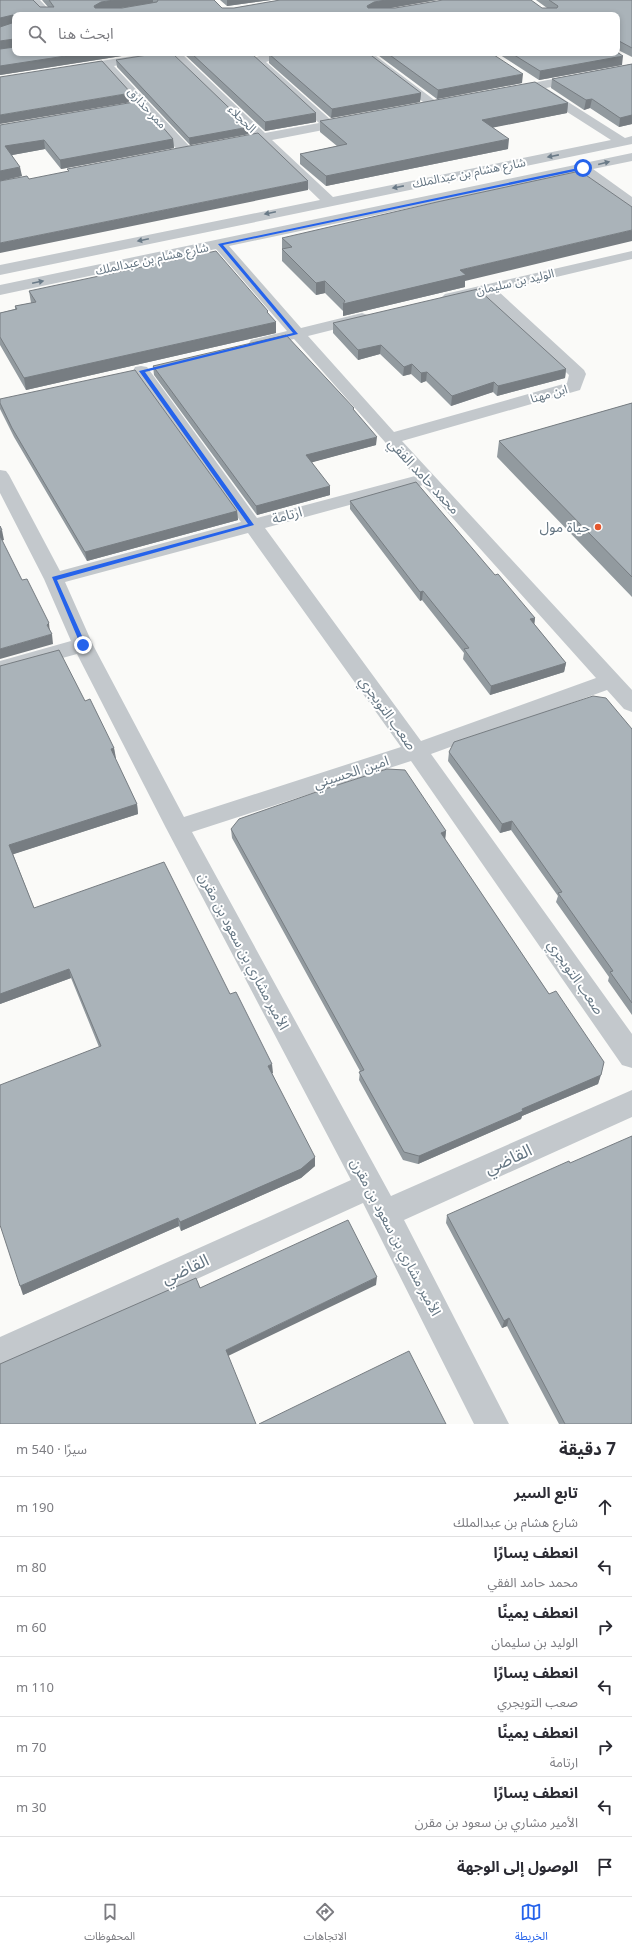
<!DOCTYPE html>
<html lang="ar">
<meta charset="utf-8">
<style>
body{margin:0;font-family:"Noto Sans","Noto Sans Arabic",sans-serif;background:#f2f2f3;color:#2b2b33;direction:rtl}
.stop{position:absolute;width:12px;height:12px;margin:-9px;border:3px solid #2563eb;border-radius:50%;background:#fff}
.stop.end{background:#2563eb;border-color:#fff;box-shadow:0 1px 4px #0008}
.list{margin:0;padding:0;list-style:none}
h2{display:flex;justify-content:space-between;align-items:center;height:52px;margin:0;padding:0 16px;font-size:17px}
h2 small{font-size:13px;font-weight:400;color:#7c7c81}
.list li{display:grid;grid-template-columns:26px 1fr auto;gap:12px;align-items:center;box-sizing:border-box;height:60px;padding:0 16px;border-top:1px solid #e1e1e2}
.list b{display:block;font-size:15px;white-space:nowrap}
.list p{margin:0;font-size:13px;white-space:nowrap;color:#7c7c81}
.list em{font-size:13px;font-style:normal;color:#7c7c81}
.icon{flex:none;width:22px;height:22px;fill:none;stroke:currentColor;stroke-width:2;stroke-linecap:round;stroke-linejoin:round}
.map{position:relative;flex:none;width:632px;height:1424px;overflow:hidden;direction:ltr}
.search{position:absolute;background:#fff;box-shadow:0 2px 6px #0003;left:12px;right:12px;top:12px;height:44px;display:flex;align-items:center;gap:10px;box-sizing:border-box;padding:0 14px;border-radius:8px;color:#7c7c81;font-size:15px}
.sheet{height:472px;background:#fff}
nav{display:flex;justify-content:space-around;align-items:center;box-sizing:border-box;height:56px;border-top:1px solid #e1e1e2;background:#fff;font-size:11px;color:#7c7c81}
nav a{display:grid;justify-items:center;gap:2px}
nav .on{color:#2563eb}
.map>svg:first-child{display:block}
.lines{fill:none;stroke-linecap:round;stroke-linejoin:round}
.minor{fill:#c3c8cc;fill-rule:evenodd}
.wall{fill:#929a9f;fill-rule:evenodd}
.shaded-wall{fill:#777d82}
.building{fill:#aab3b9;stroke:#777d82}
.oneway{fill:#6a7a87}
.route{fill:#2563eb}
.poi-dot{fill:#e4572e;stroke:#fff;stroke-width:1.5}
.labels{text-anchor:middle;stroke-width:4;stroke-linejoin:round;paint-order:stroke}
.far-street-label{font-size:12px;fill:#657683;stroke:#fff}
.street-label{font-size:14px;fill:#657683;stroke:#fff}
.poi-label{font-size:14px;fill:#657683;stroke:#fff;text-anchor:end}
.near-street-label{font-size:17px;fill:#657683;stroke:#fff}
</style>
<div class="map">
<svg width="632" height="1424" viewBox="0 0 632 1424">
<rect width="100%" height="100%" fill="#fafaf8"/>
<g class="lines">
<path class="minor" d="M29,0h11l14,15h-12z
M168,53h13l84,80 54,-10 -66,-61 -2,-2 2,-2 9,-3 -2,-2 15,2 2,2 -2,2 -9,3 66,59 18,-4 4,1 2,3 -2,3 -82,16 61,57 278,-57 -72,-46 -1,-4 -27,5 -6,-4 6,-4 121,-23v8l-86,16 79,50 7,-2v8l-632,131v-10l320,-65 -60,-58 -26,5 -5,-1 -2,-3 2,-3 24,-4z
M359,53h13l69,52 -6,4 -4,-1z
M146,54l6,3 -2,2 -36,7 78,83 2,3 -2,3h-10l-79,-87 -28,5 -6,-4 6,-4z
M632,153v8l-39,8 39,28v10l-5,-1 -47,-34 -351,74 72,82 61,-15 6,2 2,3 -2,3 -60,15 86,96 173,-49 2,-8 -86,-81 -33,8 -5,-2 -3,-3 3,-3 187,-43v8l-134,32 86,79 2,4 -6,16 -178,51 230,249v22l-8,-3 -17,-19 -176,64 201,280v34l-10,-3 -211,-304 -219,71 199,364 241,-106v27l-228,103 105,204h-35l-111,-221 -363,166v-32l351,-157 -185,-352 -89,-174 -77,21v-14l71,-20 -27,-62 -44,-86v-23l6,1 3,4 51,96 181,-49 -108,-151 2,-4 6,-1 6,1 110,151 158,-42 -121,-137 -37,9 -6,-2 -2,-3 2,-3 36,-9 -71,-82 -216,46v-10zM423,485l173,193 -175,63 -156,-213zM248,533l153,214 -217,70 -91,-172 -28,-63z"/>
</g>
<path class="wall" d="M0,0l40,7h8l-6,-7h172l8,8h12l46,-8h157l-48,8h158l-11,-8h96v57l-14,-7 -603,-35v38h126l-141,22zM153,3l-31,5h-4z
M220,0h51l-44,6z
M183,53h77l-1,1 -5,2 62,66 -51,9z
M375,53h116l31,30 -85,16z
M497,53h120l5,12 -83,15z
M269,54l152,39 -1,9 -89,16 -62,-55z
M116,60l133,74 -59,11 -73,-78z
M632,64v60l-13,3 -29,-19 -6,2 -33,-22 1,-9z
M568,103l-1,10 -74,14 15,22 -182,37 -26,-22v-10l37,-8 -17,-14v-11z
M0,125l173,14 1,9 -113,21 -16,-20 -33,6 10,21 -22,5z
M282,238l183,43v6l-122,29v-5l-18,-18 -9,2 -34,-34z
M29,291l239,20v3l8,19 -250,57 -26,-45v-32l15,-4v-3l16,-3z
M333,323l233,46 -1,9 -68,18 -4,-4 -42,14 -25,-25 -5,2 -10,-9 -8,2 -23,-22 -22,6 -25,-27z
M153,366l201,42v2l22,35 -64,17 18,33 -73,20 -103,-140z
M0,399l237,112 1,9 -151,41 -73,-124 -14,-28z
M632,403v194l-135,-140 2,-16z
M350,501l145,74 40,43 -1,6 32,39 -2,9 -74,23 -27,-36 1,-6 -42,-53 -2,1 -70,-92z
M0,666l85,35 29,47 1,11 22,45 1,10 -125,40 21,54 196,86 43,79h-1l43,93 -14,12 -120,53 -2,-5 -156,69 76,-248 -28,-69 -71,26z
M632,729v286l-24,-34 1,-4 -53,-75 2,-6 -47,-66 -11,3 -52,-72 1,-9z
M231,829l215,2 -1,9 104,154 55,68 -6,22 -76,32 -1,3 -103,45 -15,-4 -44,-80 1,-9 -128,-233z
M447,1215l185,209h-73l-52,-98 -5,2 -56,-105z"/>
<path class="shaded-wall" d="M114,0h39v3l-51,8 -7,4 -1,-9 7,-4z
M227,0h44l-44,6z
M386,0h51l-63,11 -7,4v-9l7,-4z
M13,15l2,9 -15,3v-9z
M14,39l1,9 -15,1v-8z
M617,41h2l-1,9h-1z
M85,53h56l-141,22v-9z
M250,53h10l-1,1 -7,3z
M623,56l-1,9 -83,15 1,-9z
M523,74l-1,9 -85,16 1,-9z
M131,93l1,9 -132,22v-9z
M421,93l-1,9 -89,16 1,-9z
M592,99l-2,9 -6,2 2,-10z
M568,103l-1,10 -86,17 1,-10z
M316,113v9l-51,9v-9z
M632,115v9l-13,3 1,-9z
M249,127v7l-59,11 -1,-7z
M173,139l1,9 -113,21 -1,-9z
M509,139l-1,10 -182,37v-10z
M44,140l1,9 -38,7 -2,-10z
M20,167l2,9 -22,5v-10z
M308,181v9l-308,63v-10z
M632,230v11l-167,40v6l-122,29v-12l117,-34z
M325,281v12l-9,2v-12z
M276,322v11l-250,57 -2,-12z
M381,345l-1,9 -22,6v-10z
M412,364l-1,10 -8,2 1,-9z
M566,369l-1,9 -68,18 1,-10z
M427,372l-1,9 -5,2v-10z
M494,382l-1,10 -42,14 1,-10z
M377,437l-1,8 -70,19v-9z
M330,486v9l-73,20 -1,-9z
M237,511l1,9 -151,41 -2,-9z
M2,530l2,10 -4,1v-10z
M423,591l-1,9 -2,1v-9z
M535,618l-1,9 -4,-8z
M49,623l1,10 -3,-8z
M52,634l1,10 -53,15v-10z
M566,663l-2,9 -74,23 1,-9z
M114,748l2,10 -4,1 -1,-10z
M137,804l1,10 -127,41 -2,-10z
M512,821l-1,9 -11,3 2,-9z
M446,831l-1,9 -4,-7z
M69,969l2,9 -71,26v-10z
M272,1064l1,9 -5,2v-9z
M601,1075l-3,9 -76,32 -1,3 -103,45 1,-8 103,-47z
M315,1157v9l-14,12 -120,53 -1,-9z
M178,1218l1,8 -156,69 -3,-9z
M377,1277l-1,8 -150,72v-7z
M509,1318l-2,8 -5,2 2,-7z"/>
<path class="building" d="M0,0h33l7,7h14l-5,-7h65l-13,2 -7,4 1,2h27l35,-6 1,-2h56l8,8h12l46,-8h106l-12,2 -7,4 1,2h27l48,-8h88l11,8h15l1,-2 -9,-6h83v48l-13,-7h-2v-26h-602v6l-2,-6 -13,3z
M15,22v20l-1,-3 -14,2v-14z
M15,47v6h70l-85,13v-17z
M617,52l6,4 -83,15 -29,-18h106z
M160,53h12l77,74 -60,11 -73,-78z
M191,53h60l65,60 -51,9z
M275,53h93l53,40 -89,16 -63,-55z
M387,53h104l32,21 -85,16z
M102,61l29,32 -131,22v-38z
M632,64v51l-12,3 -28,-19 -6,1 -34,-21z
M535,82l33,21 -86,17 27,19 -183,37 -26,-22 47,-10 -27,-23z
M140,101l33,38 -113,21 -16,-20 -39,6 15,21 -20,4v-46z
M258,133l50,48 -308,62v-62l27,-5 2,3 40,-8 -2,-2z
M580,171l52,36v23l-172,40 6,5 -123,29 2,-3 -20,-20 -9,2 -34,-34 10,-2 -10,-9 155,-36z
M216,251l52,60 -1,1 9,10 -252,56 -24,-41v-24l17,-4 -2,-3 21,-4 -7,-11z
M478,289l88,80 -68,17 -4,-4 -42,14 -25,-24 -6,1 -9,-9 -8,3 -23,-22 -23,5 -25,-27z
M286,335l68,73 -1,1 24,28 -71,18 24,31 -74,20 -103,-140z
M135,370l102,141 -152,41 -73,-124 -12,-25v-4z
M632,403v174l-133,-136z
M416,482l79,93 3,-1 37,44 -5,1 36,44 -75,23 -27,-37 5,-1 -46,-57 -3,1 -70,-91z
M0,526l2,4 -2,1z
M0,536l22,44 5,-1 22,44 -2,2 5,9 -52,15z
M59,650l26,51 5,-2 24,49 -3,1 26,55 -128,41 25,63 130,-46 66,132 6,-2 36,72 -4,2 47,91 -14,12 -121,53 -2,-4 -158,68 -20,-61v-140l101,-39 -32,-77 -69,25v-328z
M593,696l13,2 26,31v274l-22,-31 3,-1 -55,-78 4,-1 -50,-71 -10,3 -53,-72 5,-10z
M387,769l18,1 41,61 -5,2 108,161 7,-3 48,71 -3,13 -79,34 1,2 -104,45 -15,-4 -45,-80 5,-2 -133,-241 8,-10 83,-29z
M632,1136v287l-2,1h-65l-56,-106 -5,3 -57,-106 122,-54 1,2z
M348,1220l29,57 -151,73 30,74h-256v-60l196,-86 4,10z
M409,1351l37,73h-187z"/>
<defs><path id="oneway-solid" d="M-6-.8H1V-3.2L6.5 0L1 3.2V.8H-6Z"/></defs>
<g class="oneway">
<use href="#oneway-solid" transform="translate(553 156) rotate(169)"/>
<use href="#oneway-solid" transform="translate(604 163) rotate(-14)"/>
<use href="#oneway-solid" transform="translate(398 187) rotate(169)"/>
<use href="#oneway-solid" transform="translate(270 213) rotate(168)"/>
<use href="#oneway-solid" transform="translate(143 240) rotate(168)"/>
<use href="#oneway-solid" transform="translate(38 282) rotate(-12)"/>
</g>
<path class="route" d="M583,167l2,2 -362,76 75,89 -153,38 109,153 -197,55 29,65 -5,1 -29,-69 196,-53 -109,-153 154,-38 -75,-89z"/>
<circle class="poi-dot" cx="598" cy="527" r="4"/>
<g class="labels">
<g class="far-street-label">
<text transform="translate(147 108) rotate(47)" y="4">ممر حذارق</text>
<text transform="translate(242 119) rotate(44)" y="4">الحجلاء</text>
<text transform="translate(469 173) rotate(-11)" y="4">شارع هشام بن عبدالملك</text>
<text transform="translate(152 259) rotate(-12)" y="4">شارع هشام بن عبدالملك</text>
<text transform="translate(515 282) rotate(-13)" y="4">الوليد بن سليمان</text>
<text transform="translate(549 394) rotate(-16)" y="4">ابن مهنا</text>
</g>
<g class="street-label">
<text transform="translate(424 476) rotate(47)" y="5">محمد حامد الفقي</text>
<text transform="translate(287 515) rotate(-15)" y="5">ارتامة</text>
<text transform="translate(388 713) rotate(54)" y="5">صعب التويجري</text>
<text transform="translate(351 772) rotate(-18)" y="5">امين الحسيني</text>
<text transform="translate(244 951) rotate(62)" y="5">الأمير مشاري بن سعود بن مقرن</text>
<text transform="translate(576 977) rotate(55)" y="5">صعب التويجري</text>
<text transform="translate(396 1237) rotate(62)" y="5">الأمير مشاري بن سعود بن مقرن</text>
</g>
<g class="poi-label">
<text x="590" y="532">حياة مول</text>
</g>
<g class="near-street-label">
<text transform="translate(508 1159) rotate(-24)" y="6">القاضي</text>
<text transform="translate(185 1269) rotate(-24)" y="6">القاضي</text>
</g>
</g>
</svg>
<div class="stop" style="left:583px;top:168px"></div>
<div class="stop end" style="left:83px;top:645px"></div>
<div class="search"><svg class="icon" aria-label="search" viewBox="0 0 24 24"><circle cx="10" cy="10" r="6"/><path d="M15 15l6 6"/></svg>ابحث هنا</div>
</div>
<section class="sheet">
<h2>7 دقيقة<small>سيرًا · 540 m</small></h2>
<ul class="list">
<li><svg class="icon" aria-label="ahead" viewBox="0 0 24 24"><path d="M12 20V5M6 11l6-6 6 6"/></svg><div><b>تابع السير</b><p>شارع هشام بن عبدالملك</p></div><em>190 m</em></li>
<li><svg class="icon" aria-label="left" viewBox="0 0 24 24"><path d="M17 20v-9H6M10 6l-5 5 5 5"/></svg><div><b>انعطف يسارًا</b><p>محمد حامد الفقي</p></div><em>80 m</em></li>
<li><svg class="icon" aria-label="right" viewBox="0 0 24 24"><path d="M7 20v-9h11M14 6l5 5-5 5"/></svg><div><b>انعطف يمينًا</b><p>الوليد بن سليمان</p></div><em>60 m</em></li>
<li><svg class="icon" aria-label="left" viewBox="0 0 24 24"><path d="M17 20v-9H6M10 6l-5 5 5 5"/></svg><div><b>انعطف يسارًا</b><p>صعب التويجري</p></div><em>110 m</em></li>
<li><svg class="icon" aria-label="right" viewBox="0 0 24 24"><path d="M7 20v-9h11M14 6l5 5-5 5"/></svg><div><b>انعطف يمينًا</b><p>ارتامة</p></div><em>70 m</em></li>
<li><svg class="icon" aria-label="left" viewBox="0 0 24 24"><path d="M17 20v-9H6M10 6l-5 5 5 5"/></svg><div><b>انعطف يسارًا</b><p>الأمير مشاري بن سعود بن مقرن</p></div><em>30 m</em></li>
<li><svg class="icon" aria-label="arrive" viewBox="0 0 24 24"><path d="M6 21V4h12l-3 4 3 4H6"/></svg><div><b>الوصول إلى الوجهة</b></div></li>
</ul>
</section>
<nav>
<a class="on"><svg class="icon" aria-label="map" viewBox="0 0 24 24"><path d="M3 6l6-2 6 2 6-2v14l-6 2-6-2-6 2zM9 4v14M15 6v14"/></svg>الخريطة</a>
<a><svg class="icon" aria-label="directions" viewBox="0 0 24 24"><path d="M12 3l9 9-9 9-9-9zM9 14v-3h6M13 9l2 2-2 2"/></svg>الاتجاهات</a>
<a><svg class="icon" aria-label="saved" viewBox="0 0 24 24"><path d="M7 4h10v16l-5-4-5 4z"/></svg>المحفوظات</a>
</nav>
